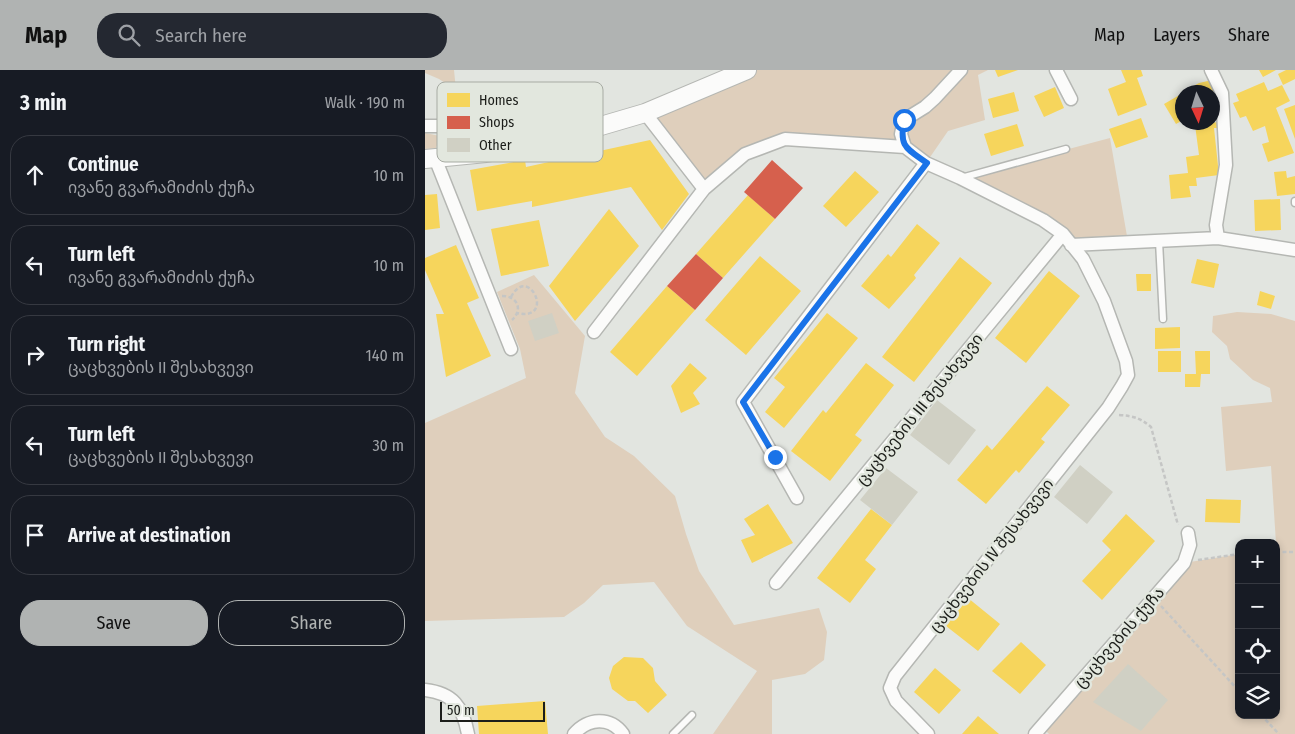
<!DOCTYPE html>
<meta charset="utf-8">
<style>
body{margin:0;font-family:"Fira Sans Condensed","Noto Sans Georgian",sans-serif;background:#242831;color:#f1f3f6}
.controls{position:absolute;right:15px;bottom:15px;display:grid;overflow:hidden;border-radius:10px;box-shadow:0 2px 8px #0003}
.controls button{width:45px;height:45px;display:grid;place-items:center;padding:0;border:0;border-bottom:1px solid #363941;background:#171b24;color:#f1f3f6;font:25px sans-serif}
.compass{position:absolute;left:750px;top:15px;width:45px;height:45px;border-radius:50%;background:#171b24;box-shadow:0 2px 8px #0003;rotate:176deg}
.scale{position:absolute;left:15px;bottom:12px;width:105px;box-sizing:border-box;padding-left:5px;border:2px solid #1c1e1a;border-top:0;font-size:14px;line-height:18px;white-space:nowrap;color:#1c1e1a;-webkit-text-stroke:4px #e2e7de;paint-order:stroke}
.stop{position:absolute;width:15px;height:15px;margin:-11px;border:4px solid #1a73e8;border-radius:50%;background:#fff}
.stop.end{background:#1a73e8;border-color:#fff;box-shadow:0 1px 5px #0008}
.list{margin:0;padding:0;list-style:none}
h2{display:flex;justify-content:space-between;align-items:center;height:65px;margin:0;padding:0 20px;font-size:21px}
h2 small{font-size:16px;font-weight:400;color:#9ea1a6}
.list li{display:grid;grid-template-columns:32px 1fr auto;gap:15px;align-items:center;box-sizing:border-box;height:80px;margin:0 10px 10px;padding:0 10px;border:1px solid #363941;border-radius:20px}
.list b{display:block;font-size:19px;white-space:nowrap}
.list p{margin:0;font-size:16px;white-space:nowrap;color:#9ea1a6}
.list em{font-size:16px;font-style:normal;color:#9ea1a6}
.actions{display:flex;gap:10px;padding:15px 20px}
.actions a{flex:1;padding:11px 0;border:1px solid #b0b3b2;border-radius:20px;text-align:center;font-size:18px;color:#b0b3b2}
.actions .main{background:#b0b3b2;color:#111}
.icon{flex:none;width:28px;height:28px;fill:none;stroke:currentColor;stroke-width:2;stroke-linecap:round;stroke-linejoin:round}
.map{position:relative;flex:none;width:870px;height:664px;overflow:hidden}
header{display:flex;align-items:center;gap:30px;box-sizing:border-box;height:70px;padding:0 25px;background:#b0b3b2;color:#111}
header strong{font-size:24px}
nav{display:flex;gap:28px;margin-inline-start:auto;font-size:18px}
.search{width:350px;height:45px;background:#242831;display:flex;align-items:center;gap:12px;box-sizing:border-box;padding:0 18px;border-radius:20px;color:#9ea1a6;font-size:19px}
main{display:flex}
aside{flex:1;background:#171b24}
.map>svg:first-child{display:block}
.green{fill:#dfcfbc}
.homes{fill:#f6d55c}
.shops{fill:#d6604d}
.building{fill:#d0d0c4}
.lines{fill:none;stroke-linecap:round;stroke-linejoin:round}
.lane-casing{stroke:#b5b7b3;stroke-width:9}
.street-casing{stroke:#b5b7b3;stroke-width:15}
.secondary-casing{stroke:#b5b7b3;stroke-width:20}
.path{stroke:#c5c6c5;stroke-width:2.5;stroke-dasharray:4 2.5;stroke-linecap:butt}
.lane{stroke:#fbfbfa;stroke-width:6}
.street{stroke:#fbfbfa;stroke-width:12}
.secondary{stroke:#fbfbfa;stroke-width:18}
.route{stroke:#1a73e8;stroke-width:6}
.labels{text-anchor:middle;stroke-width:5;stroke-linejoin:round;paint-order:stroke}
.street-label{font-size:16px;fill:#1c1e1a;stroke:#e2e7de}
.key{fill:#e2e7de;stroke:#a7aba3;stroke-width:1}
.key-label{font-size:14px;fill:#1c1e1a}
</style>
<header>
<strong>Map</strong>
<div class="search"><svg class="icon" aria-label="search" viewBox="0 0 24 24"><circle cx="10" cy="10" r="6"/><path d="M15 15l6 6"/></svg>Search here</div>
<nav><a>Map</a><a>Layers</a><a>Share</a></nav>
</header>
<main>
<aside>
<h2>3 min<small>Walk · 190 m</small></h2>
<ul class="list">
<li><svg class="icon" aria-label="ahead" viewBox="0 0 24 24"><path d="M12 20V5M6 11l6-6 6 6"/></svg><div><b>Continue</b><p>ივანე გვარამიძის ქუჩა</p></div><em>10 m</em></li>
<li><svg class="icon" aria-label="left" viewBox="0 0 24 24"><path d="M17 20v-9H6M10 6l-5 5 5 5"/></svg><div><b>Turn left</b><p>ივანე გვარამიძის ქუჩა</p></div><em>10 m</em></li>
<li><svg class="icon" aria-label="right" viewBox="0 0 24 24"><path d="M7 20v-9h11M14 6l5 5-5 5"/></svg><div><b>Turn right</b><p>ცაცხვების II შესახვევი</p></div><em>140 m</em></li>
<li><svg class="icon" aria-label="left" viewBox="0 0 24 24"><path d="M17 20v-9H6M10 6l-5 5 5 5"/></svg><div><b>Turn left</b><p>ცაცხვების II შესახვევი</p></div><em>30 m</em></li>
<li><svg class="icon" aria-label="arrive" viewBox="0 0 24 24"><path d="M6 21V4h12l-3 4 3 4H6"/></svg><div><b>Arrive at destination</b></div></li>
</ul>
<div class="actions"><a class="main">Save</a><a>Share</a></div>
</aside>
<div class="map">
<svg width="870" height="664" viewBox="0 0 870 664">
<rect width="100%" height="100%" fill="#e2e5e0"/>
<path class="green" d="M0,0h29l2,20 -17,-11 -14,-6z
M320,0h243l-10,5 7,45 -37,11 -22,32 -21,-16 -120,-8 -40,15 -41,35 -59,-76z
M0,63l15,3 -4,12 -11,1z
M685,68l18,104 -57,3 -24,-29 -87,-38z
M109,205l51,61 -10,57 30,44 29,19 41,40 11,38 13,37 35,54 85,-17 8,24 -3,28 -19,14 -33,6v54h-59l44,-63 -70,-45 -33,-44 -51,3 -19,18 -20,14 -139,4v-198l101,-45 -6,-29 -23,-57z
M812,242l34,2 24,7v413h-246l-8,-8 143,-163 55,-9v161h37v-172l-5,-77 -45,5 -5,-64 51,-5 -2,-14 -17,-8 -23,-21 -3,-13 -15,-14 1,-16z"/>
<path class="homes" d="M570,0h23l-20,7z
M696,0h20l2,6 -6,2 10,27 -29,11 -10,-27 18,-7z
M834,0h17l-13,7z
M861,0h9v9l-12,6 -5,-11z
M787,10l6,23 -5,2v-13h-30l16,-9z
M839,12l4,9 14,-6 8,16 -14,7 18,45 -26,9 -6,-18 7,-2 -4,-16 -12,5 -7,-15 -6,2 -7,-15 6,-2 -3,-7z
M630,17l9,21 -20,9 -10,-21z
M589,22l5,19 -26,7 -5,-19z
M758,23v27l-7,4 -12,-20z
M870,35v34l-11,-30z
M716,48l7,19 -32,11 -7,-19z
M793,52l1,6h-5l5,47 -23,3 1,8h-8l2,11 -20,2 -2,-24 19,-2 -2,-16 13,-2 -4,-30z
M592,54l7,22 -33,10 -7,-22z
M225,70l39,54 -27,36 -31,-43 -99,20v-6l-55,10 -7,-41 55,-10 1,7z
M430,101l24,21 -33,35 -23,-21z
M861,101l1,7 8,-2v18l-18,2 -3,-24z
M12,124l3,34 -15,2v-35z
M323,125l27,24 -52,59 -27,-24z
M855,129l1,31 -26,1 -1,-31z
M184,139l30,37 -64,75 -26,-35z
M114,150l10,46 -48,10 -10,-47z
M492,154l23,19 -26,32 2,3 -27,31 -28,-23 27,-32 3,3z
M31,175l23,53 -12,5 24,53 -45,21 -10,-63h8l-19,-44v-12z
M335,186l41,35 -55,64 -41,-35z
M535,187l32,26 -78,99 -32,-25z
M772,189l22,5 -5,24 -23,-5z
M624,201l31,25 -54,67 -31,-25z
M711,204h15v17h-14z
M242,216l28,24 -58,66 -27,-24z
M835,221l15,5 -4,13 -14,-4z
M402,243l31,25 -74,90 -19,-16 20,-25 -11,-9z
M755,257v21l-25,1v-21z
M733,281h23v21h-23z
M770,281h15v23h-9l-1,13h-15v-13h11z
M265,293l17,15 -14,15 7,11 -19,9 -10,-27z
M441,293l28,22 -39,50 7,5 -32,41 -39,-30 32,-41 3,3z
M622,316l23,19 -29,34 4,3 -26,31 -3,-3 -30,34 -29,-24 30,-35 5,5z
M781,429l35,1 -1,23 -35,-1z
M343,434l25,39 -41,20 -11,-23 14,-5 -11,-16z
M446,439l21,16 -27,35 11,9 -26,34 -33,-25z
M701,444l29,27 -53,59 -20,-19 29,-31 -9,-9z
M543,528l32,26 -22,27 -32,-25z
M596,572l25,23 -26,29 -28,-23z
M199,587l19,1 10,10 2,13 12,14 -19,18 -13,-12h-7l-16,-12 -3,-11 4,-12z
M510,598l26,22 -22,24 -25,-22z
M120,631l3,33h-69l-2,-28z
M553,646l21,18h-37z"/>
<path class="shops" d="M347,90l31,28 -28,31 -31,-27z
M271,184l27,24 -28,32 -28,-24z"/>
<path class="building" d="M127,243l7,20 -24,8 -7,-20z
M512,330l39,30 -27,35 -39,-30z
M655,395l33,27 -26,32 -33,-27z
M461,398l32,24 -26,33 -32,-25z
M703,594l40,36 -27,31 -48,-29z"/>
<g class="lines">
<defs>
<path id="lane" d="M536,108l105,-29
M870,131v2
M734,171l4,78
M248,664l19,-19"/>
<path id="street" d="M631,0l15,29
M786,0l11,23 4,72 -10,60 2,13
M220,43l59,76
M0,56h38l23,27
M10,88l76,191
M646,175l147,-7 77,12
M169,262l110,-143 41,-35 40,-15 120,8
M372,428l-54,-96 183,-239
M351,513l287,-349
M0,620c28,3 38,17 43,44
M149,664c14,-16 36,-18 49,0
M503,664l-32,-33 -6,-13 5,-12 213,-268 14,-22 6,-11 -2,-14 -22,-60 -21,-42 -20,-25 -20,-14 -83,-42 -34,-15 -21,-16 -4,-13 3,-14 21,-13 10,-9 26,-28
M610,664l149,-171 6,-18 -2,-12"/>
<path id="secondary" d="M0,89l61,-6 50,-8 109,-32 102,-43"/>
</defs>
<use href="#lane" class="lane-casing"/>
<use href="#street" class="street-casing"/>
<use href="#secondary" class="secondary-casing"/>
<path class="path" d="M77,226c16,0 21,14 10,24
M86,227c18,-34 45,25 6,16
M694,345c15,1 21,3 32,12l27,98
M851,482h19
M773,490l41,-6
M736,536l78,85
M836,645l18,19"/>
<use href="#lane" class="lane"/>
<use href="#street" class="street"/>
<use href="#secondary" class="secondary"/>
</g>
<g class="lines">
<path class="route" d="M350,387l-32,-55 184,-239c-21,-15 -28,-16 -23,-43"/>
</g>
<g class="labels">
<g class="street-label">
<text transform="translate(494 339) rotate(-51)" y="6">ცაცხვების III შესახვევი</text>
<text transform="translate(566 485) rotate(-52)" y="6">ცაცხვების IV შესახვევი</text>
<text transform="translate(694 567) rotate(-49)" y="6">ცაცხვების ქუჩა</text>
</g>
</g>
<rect x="12" y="12" width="166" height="80" rx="8" class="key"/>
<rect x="22" y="23" width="23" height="14" fill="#f6d55c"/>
<rect x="22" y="46" width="23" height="13" fill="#d6604d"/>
<rect x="22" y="68" width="23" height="14" fill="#d0d0c4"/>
<g class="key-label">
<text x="54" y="35">Homes</text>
<text x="54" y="57">Shops</text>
<text x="54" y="80">Other</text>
</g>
</svg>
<div class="controls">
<button>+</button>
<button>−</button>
<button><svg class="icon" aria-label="locate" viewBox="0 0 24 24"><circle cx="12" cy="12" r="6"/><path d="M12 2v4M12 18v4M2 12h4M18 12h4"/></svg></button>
<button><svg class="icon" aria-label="layers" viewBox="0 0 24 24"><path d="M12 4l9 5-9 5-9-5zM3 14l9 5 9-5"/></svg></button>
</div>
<svg class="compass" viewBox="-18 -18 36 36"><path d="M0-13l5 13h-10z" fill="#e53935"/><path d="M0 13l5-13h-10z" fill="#9ea1a6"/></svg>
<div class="scale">50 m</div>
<div class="stop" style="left:479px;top:50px"></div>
<div class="stop end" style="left:350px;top:387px"></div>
</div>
</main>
